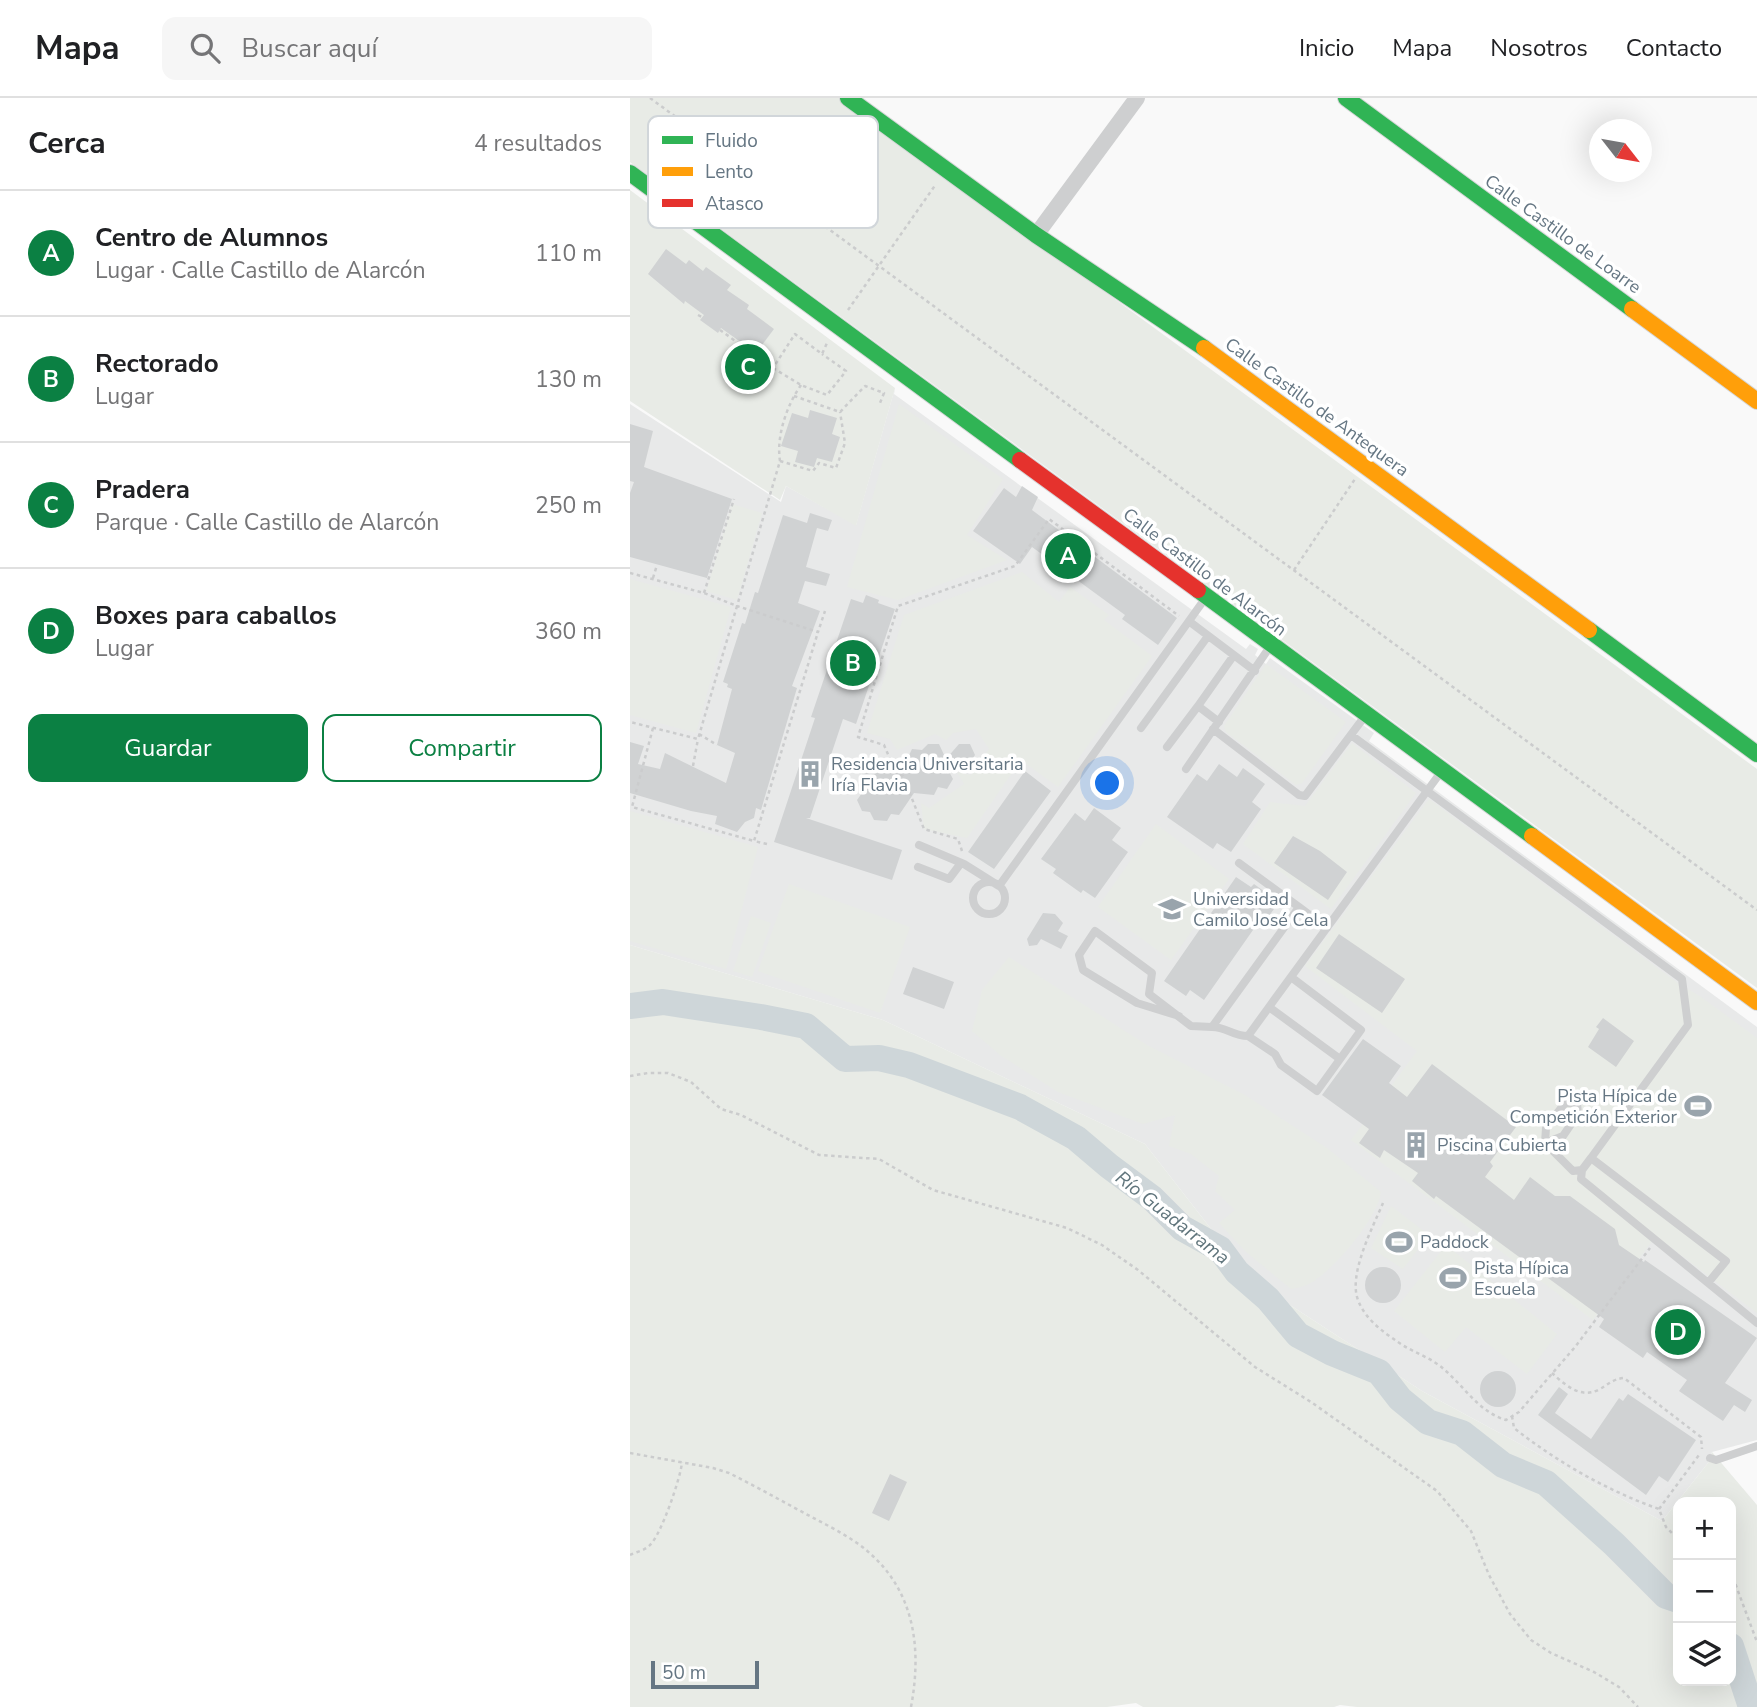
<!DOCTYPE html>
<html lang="es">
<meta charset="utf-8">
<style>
body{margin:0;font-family:"Nunito Sans",sans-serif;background:#f6f6f6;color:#202124}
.controls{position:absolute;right:21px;bottom:21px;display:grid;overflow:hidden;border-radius:14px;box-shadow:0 7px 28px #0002}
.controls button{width:63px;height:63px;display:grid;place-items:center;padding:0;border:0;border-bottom:2px solid #e0e0e0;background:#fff;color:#202124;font:35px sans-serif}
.compass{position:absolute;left:959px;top:21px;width:63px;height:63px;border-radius:50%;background:#fff;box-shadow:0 7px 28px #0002;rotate:121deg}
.scale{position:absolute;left:21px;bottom:18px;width:108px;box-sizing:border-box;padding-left:7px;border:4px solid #657683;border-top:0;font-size:19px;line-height:24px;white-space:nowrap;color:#657683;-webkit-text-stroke:5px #fff;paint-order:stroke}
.you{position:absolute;left:478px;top:686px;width:24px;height:24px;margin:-18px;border:5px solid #fff;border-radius:50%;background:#1a73e8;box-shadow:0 0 0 10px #1a73e833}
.badge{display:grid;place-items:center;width:46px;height:46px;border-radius:50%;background:#0b8043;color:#fff;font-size:23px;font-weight:700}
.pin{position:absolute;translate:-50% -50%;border:4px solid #fff;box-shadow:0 2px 7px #0006}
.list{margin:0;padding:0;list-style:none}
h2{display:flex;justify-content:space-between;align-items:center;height:91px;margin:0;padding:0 28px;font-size:30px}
h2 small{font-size:23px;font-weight:400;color:#757577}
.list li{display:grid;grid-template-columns:46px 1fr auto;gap:21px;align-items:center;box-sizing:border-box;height:126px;padding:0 28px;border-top:2px solid #e0e0e0}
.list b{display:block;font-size:26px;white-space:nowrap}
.list p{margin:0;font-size:23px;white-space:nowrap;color:#757577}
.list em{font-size:23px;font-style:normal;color:#757577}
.actions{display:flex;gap:14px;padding:21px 28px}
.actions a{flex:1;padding:16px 0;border:2px solid #0b8043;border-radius:14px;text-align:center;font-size:24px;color:#0b8043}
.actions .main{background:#0b8043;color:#fff}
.icon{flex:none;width:38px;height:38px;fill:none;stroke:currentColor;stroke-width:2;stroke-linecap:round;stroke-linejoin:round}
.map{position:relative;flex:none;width:1127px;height:1609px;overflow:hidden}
header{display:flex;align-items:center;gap:42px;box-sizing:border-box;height:98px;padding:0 35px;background:#fff;border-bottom:2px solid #e0e0e0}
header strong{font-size:33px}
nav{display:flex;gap:38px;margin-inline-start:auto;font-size:24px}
.search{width:490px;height:63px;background:#f6f6f6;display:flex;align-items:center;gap:18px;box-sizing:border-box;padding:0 24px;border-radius:14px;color:#757577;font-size:26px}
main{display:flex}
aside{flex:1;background:#fff}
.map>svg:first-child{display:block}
.built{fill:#e8e9e9}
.green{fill:#e8ebe6;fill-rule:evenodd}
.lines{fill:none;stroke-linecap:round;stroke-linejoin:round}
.river{stroke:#ced6d9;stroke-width:26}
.building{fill:#d0d2d3}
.fast-casing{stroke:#d5d6d7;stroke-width:18}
.slow-casing{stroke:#d5d6d7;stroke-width:18}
.jam-casing{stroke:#d5d6d7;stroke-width:18}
.path{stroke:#cbcccd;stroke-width:2.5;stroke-dasharray:3.5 3.5;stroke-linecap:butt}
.lane{stroke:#cecfd0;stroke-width:8}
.street{stroke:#cecfd0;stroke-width:16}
.fast{stroke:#30b455;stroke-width:16}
.slow{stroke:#ff9f0a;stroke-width:16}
.jam{stroke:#e5322d;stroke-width:16}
.labels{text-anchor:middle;stroke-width:7;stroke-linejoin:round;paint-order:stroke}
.street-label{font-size:18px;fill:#657683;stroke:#fff}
.poi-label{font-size:18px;fill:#657683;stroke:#fff;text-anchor:start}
.water-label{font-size:19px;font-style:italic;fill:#60757c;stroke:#fff}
.key{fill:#fff;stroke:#d1d6da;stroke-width:2}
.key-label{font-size:19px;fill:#657683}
</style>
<header>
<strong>Mapa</strong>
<div class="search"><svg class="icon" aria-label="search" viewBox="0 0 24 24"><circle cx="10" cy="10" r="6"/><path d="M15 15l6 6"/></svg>Buscar aquí</div>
<nav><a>Inicio</a><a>Mapa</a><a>Nosotros</a><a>Contacto</a></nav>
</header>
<main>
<aside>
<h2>Cerca<small>4 resultados</small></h2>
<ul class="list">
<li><span class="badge">A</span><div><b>Centro de Alumnos</b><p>Lugar · Calle Castillo de Alarcón</p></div><em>110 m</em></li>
<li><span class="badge">B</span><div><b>Rectorado</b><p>Lugar</p></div><em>130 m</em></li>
<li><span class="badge">C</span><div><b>Pradera</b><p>Parque · Calle Castillo de Alarcón</p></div><em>250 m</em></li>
<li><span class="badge">D</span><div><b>Boxes para caballos</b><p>Lugar</p></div><em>360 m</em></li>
</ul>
<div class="actions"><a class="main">Guardar</a><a>Compartir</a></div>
</aside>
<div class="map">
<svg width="1127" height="1609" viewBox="0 0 1127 1609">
<rect width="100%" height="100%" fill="#f9f9f9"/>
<path class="built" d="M265,290l-1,6 352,255 4,-5 8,5 -3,6 11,9 4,-6 104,75 -5,8 388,286v413l-45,12 -4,11 -46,58 -240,-130 -172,-112 -105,-135 -262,-124 -253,-75v-541l151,98 5,-16 70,39z"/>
<path class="green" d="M0,0h210l917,671v219l-1127,-826z
M0,92l265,198 -39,138 -70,-40 -6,14 -150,-99z
M269,306l104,75 -36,56 40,25 -109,40 -51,-13z
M102,406l30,9 -25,87 -31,-9z
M392,474l37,30 11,-15 39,28 -5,5 48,36 -94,131 -37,-27 -54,78 -43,-9 -3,-26 8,5 35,-24 -7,-12 14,3 18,-26 -13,-20 -23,4 -7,7 -11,-6 -38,16 -7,-11 -23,-6 37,-118z
M0,481l101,28 -35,126 -66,-18z
M636,566l80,58 -44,61 -6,2 -70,-53 -2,-6z
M722,645l64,50 -85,116 -88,-65 27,-42 35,4z
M799,701l249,184 23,14 56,41v275l-101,-77 -63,84 -242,-180 66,-89 -112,-85z
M0,713l128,36 -32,122 -96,-28z
M526,726l73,55 -58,81 -73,-53z
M159,786l121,43 -30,86 -122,-42z
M121,818l20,7 -19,54 -19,-6z
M0,847l253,75 262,124 105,135 172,112 240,130 46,-58 4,-11 45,53v202h-400l-17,-2 -6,2h-191l-7,-4 -29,4h-477zM1048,1404h53v179h-53z
M379,859l138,88 98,50 82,53 54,44c-3,26 -50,82 -74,93 -5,2 -11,3 -16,4l-46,-38 -26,-28 16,-13 -20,-19 4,-15 -28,-22 -22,-8 6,-31 -32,9 -85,-32 -58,-37 -28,-24 10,-41z
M761,1108l38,29 -26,34 -32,-21z
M816,1147l111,89 -30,40 -61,-47 -21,25 -51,-41z"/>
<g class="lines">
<path class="river" d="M0,908l33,-4 98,15 45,9 39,33 34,-1 30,7 111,42 56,31 33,28 43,32 30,30 38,21 17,23 31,27 30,36 34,18 47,19 21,27 28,23 34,11 41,32 43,18 68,61 52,52 12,4
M1101,1548l20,61"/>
</g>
<path class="building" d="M36,151l20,15 3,-4 14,11 3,-4 25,18 -4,5 22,15 -2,4 27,20 -18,24 -35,-25 -3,5 -18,-13 4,-5 -19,-14 -1,3 -36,-30z
M180,312l27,8 -5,16 8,3 -8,25 -15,-4 -3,9 -19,-5 3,-11 -17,-5 11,-33 16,5z
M0,326l23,7 -9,36 88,32 -25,79 -77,-21v-64l4,-11 -4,-1z
M392,388l16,11 -6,13 145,108 -19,27 -36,-26 3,-4 -93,-68 -12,17 -47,-33 31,-43 12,9z
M180,415l22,7 -4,11 -11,-3 -11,39 24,7 -4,12 -21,-5 -7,22 22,8 -28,75 5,2 -36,122 -5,-2 -2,10 -9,4 -8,10 -22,-8 2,-8 -26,-5 -61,-18v-51l14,4 -6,18 22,5 5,-16 61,30 9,-30 -18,-8 15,-56 -5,-2 1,-3 -5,-2 19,-59 3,1 10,-32 3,1 25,-78 24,8z
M236,497l13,5 -1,3 17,6 -39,115 -13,-5 -33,99h-4l96,32 -10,30 -118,-38 41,-124 -4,-1 40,-118 12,4z
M298,646h11l7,15 13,-15h11l5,11 -7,10 -23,-1 8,15 -6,10 -9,-2 -4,8 -20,-2 -15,22 -8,-1 -4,7 -13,-1 -4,-8 -8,-1 -5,-11 5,-7 -4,-8 6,-7 -4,-8 7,-9h13l4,8 18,1 10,-21 10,1z
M589,666l18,13 6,-9 22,16 -13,18 9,7 -30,43 -14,-9 -4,6 -46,-32 30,-43 10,7z
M395,673l26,20 -57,78 -26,-17z
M464,710l27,20 -9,12 16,12 -33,46 -12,-8 -2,3 -28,-20 3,-4 -15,-10 34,-46 10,8z
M663,738l27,15 27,21 -19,28 -54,-37z
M606,779l15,10 3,-3 11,8 -4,7 13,10 -10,14 -4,-3 -56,80 -14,-10 -4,6 -22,-15z
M413,815l12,1 8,9 -5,8 10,5 -7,13 -20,-10 -4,6 -8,1 -2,-7z
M709,836l66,45 -23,34 -66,-45z
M283,869l41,15 -10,27 -41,-15z
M973,920l31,23 -18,26 -28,-20 11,-18 -3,-2z
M733,941l38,27 -12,17 18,14 25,-33 84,63 -26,35 3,4 -8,11 29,23 16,-23 25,19h15l45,33 4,16 25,17 1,-2 112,78 -32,45 27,17 -7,12 -11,-7 -11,16 -9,-6 -35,-24 8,-11 -40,-28 -4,6 -44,-31 5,-8 -168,-123 -2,3 -22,-18 6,-8 -34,-23 -4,8 -21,-15 10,-14 -47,-34z
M735 1187a18 18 0 1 1 36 0a18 18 0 1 1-36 0Z
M850 1291a18 18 0 1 1 36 0a18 18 0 1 1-36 0Z
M929,1289l9,7 -13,19 36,26 28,-41 4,3 5,-7 68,46 -28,42 -9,-6 -13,19 -108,-80z
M260,1376l17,8 -18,39 -17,-8z"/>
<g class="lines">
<defs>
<path id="fast" d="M218,0l188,137 168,113
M716,0l286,211
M0,75l390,287
M568,492l334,246
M959,532l168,124"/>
<path id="slow" d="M1002,211l125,92
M574,250l385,282
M902,738l225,166"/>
<path id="jam" d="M390,362l178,130"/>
</defs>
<use href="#fast" class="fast-casing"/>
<use href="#slow" class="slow-casing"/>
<use href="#jam" class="jam-casing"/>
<path class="path" d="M20,0l1107,812
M218,212l88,-126
M68,217l4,2
M90,232l53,38 22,-34 27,20 5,-11
M143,270l28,17 26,10 19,-24 -24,-17
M171,287c-14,20 -25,51 -21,76l-43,145 81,26 7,-21
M164,298l46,16 25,-26 19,7 -4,10
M150,363l33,10 6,-8 17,5 9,-25 -5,-31
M664,472l61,-91
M0,475l74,20 33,13 -39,133 -68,-17
M23,480l4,-13
M74,495l30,-94
M23,630l-21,79 122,34
M69,636l18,11
M63,668l5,-27
M137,746l-13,-3 64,-209
M332,753l-4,-12 -34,-10 -21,-53 -7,-3 -12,-28 -26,-8 40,-131 117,-40 34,-47 130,97
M0,978l18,-3h20l23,9 30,27 20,6 78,40 60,4 54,31 134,38 35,17 36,25 117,97 56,35 126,89 34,40 18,44 21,39 21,26 20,13 43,19 25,15 19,20
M753,1105c-10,24 -35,71 -25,97 7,19 25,32 40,42 14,10 29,14 42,24 23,18 38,46 66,54l13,-8 56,-65 75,-99
M922,1275c12,11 28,26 46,17 10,-5 14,-11 26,-12l77,59 1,12
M882,1318l2,12c43,34 94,63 145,81l7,18 12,12
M0,1355l83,15 16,5c26,13 51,27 77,41 17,9 35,18 51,29 56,40 66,100 54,164
M1029,1411l40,-54
M0,1457c6,-3 16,-5 20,-10 11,-10 31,-68 32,-83
M1101,1481l4,4 22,59"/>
<path class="lane" d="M560,524l65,49
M589,624l-21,-16 36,-51
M511,630l67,-92
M583,631l86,66 6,1 60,-80
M721,637l331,244 6,46 -97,133 135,103 -18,22
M537,649l31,-41
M556,671l83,-121
M289,747l45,19 35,22 205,-286
M288,769l31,12 12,-16
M343 800a16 16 0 1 1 32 0a16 16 0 1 1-32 0Z
M669,809l28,21
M661,879l70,53 -44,61 -36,-26 -6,-11 -27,-18 21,-29 158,-216 14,-19
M639,909l71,52
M549,918l-42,-13 -54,-33 -4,-15 16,-24 57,42 -3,21 42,32 21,1 87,-120 -60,-44
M582,929c15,0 20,9 36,9
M915,1045l1,-15 19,-25h12l1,11 -15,22 -18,7 28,28 9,-1 9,-12
M952,1072l-1,9 176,144
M1080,1360l6,2 41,-14"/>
<path class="street" d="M406,137l101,-137"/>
<use href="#fast" class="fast"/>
<use href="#slow" class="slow"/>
<use href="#jam" class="jam"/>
</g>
<defs>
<symbol id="building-bare" viewBox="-9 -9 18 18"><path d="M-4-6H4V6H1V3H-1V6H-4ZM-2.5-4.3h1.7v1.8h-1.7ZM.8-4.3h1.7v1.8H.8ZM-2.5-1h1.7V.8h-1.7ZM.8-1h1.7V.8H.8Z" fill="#99a4ac" stroke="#fff" stroke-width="2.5" paint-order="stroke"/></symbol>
<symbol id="university-bare" viewBox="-9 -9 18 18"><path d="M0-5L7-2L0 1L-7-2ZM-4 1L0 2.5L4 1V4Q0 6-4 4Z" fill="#99a4ac" stroke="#fff" stroke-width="2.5" paint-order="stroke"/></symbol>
<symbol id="stadium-bare" viewBox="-9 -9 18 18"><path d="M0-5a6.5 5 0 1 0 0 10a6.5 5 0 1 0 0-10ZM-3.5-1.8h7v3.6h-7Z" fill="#99a4ac" stroke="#fff" stroke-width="2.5" paint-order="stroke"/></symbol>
</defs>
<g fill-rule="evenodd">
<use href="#building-bare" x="161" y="657" width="38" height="38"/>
<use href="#university-bare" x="523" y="792" width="38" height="38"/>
<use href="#stadium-bare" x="1049" y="989" width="38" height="38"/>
<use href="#building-bare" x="767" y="1028" width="38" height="38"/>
<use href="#stadium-bare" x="750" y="1125" width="38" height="38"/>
<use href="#stadium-bare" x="804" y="1161" width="38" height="38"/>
</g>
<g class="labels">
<g class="street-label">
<text transform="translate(933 136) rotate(36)" y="6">Calle Castillo de Loarre</text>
<text transform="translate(687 309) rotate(36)" y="6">Calle Castillo de Antequera</text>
<text transform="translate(575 474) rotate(37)" y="6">Calle Castillo de Alarcón</text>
</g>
<g class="poi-label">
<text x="201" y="672">Residencia Universitaria<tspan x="201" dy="21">Iría Flavia</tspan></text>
<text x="563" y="807">Universidad<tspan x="563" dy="21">Camilo José Cela</tspan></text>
<text x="1047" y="1004" text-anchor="end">Pista Hípica de<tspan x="1047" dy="21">Competición Exterior</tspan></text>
<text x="807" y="1053">Piscina Cubierta</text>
<text x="790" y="1150">Paddock</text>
<text x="844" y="1176">Pista Hípica<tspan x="844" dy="21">Escuela</tspan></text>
</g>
<g class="water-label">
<text transform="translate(543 1119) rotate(38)" y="7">Río Guadarrama</text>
</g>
</g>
<rect x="18" y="18" width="230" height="112" rx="10" class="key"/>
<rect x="32" y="38" width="31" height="8" fill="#30b455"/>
<rect x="32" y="69" width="31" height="9" fill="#ff9f0a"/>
<rect x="32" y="101" width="31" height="8" fill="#e5322d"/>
<g class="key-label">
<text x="75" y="49">Fluido</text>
<text x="75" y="80">Lento</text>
<text x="75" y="112">Atasco</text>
</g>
</svg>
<div class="controls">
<button>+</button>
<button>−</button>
<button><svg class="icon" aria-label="layers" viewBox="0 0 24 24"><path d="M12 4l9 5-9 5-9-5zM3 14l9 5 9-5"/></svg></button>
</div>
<svg class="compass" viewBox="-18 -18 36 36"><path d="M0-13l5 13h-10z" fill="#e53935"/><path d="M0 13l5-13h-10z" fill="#757577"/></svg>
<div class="scale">50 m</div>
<div class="you"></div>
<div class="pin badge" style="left:438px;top:458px">A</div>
<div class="pin badge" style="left:223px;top:565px">B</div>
<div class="pin badge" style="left:118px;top:269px">C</div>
<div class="pin badge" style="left:1048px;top:1234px">D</div>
</div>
</main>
